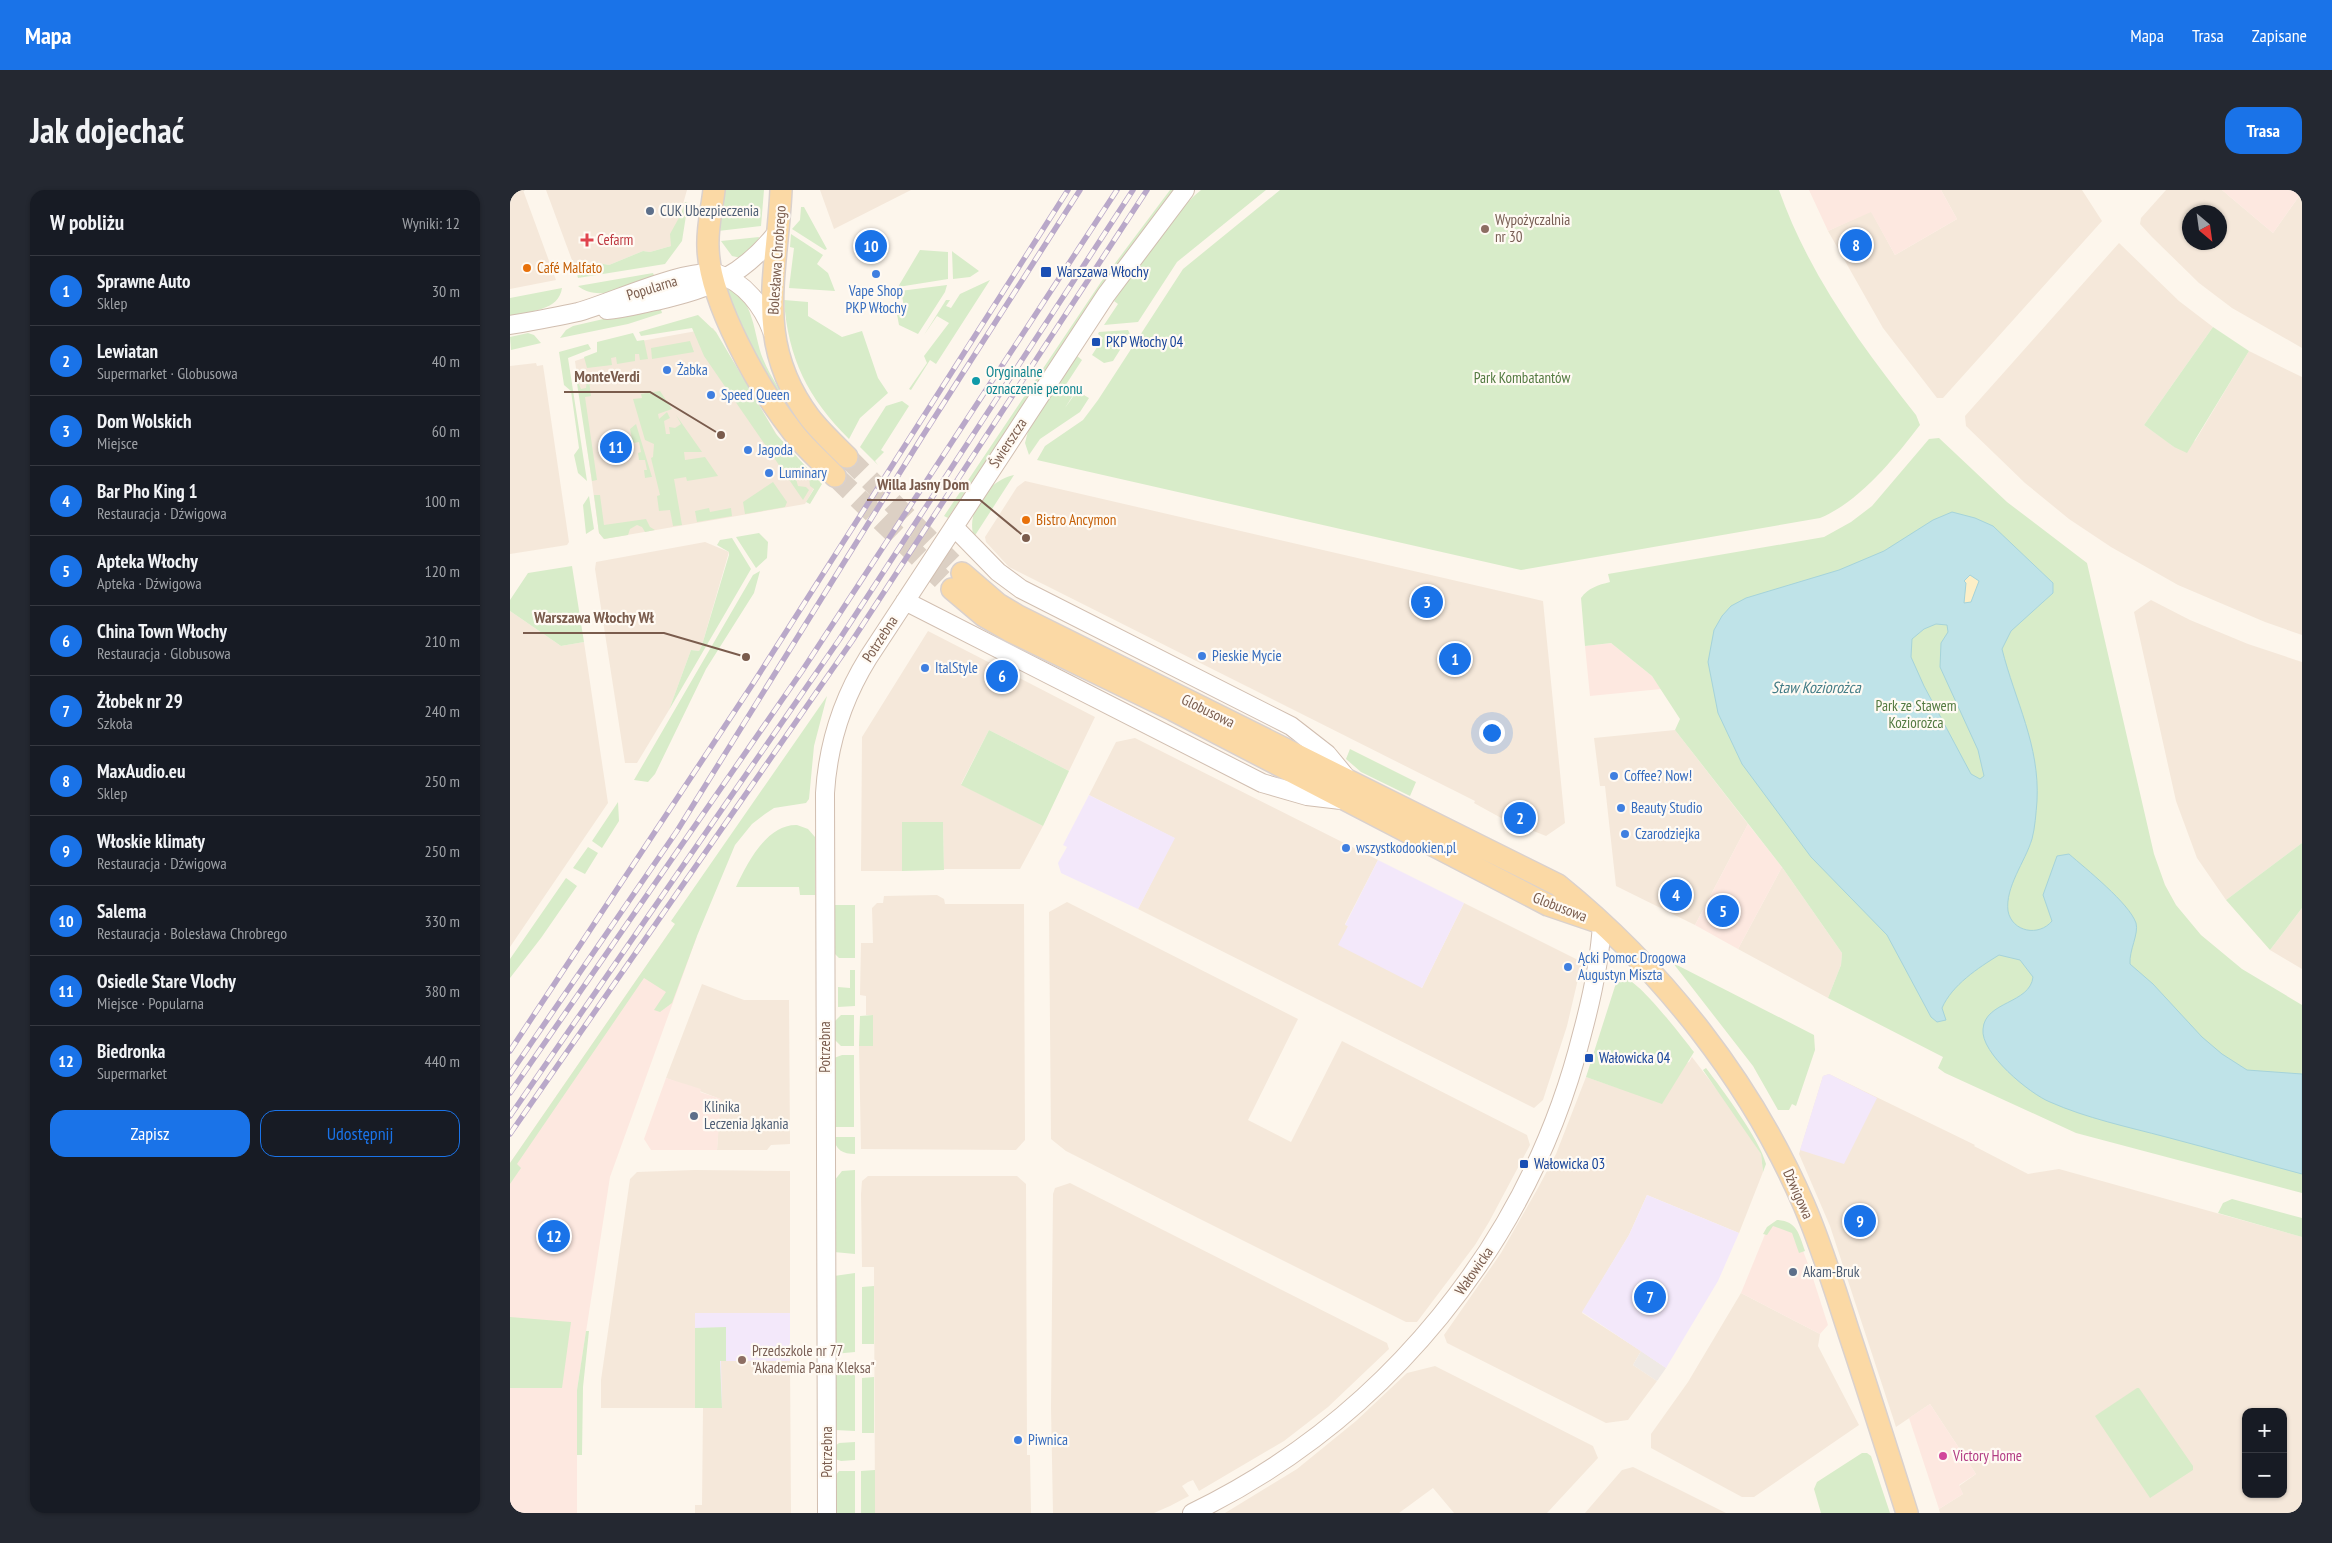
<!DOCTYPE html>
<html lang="pl">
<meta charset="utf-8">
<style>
body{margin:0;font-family:"PT Sans Narrow",sans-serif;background:#242831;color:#f1f3f6}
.controls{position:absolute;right:15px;bottom:15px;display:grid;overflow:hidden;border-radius:10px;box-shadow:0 1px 4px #0004}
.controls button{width:45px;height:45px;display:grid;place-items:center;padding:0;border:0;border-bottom:1px solid #363941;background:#171b24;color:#f1f3f6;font:25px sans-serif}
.compass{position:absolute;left:1672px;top:15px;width:45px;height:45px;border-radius:50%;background:#171b24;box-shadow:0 1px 4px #0004;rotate:151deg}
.you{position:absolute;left:981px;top:542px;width:18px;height:18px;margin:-12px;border:4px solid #fff;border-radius:50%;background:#1a73e8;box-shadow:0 0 0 8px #1a73e833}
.badge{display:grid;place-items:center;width:32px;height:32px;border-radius:50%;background:#1a73e8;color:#fff;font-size:16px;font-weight:700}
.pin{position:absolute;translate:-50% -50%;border:2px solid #fff;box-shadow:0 1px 5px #0006}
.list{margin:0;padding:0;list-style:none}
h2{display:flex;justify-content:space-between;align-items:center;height:65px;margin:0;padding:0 20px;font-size:21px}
h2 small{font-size:16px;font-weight:400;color:#9ea1a6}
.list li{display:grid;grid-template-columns:32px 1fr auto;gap:15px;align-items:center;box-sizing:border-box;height:70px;padding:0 20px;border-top:1px solid #363941}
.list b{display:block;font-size:19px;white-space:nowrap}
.list p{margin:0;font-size:16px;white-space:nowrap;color:#9ea1a6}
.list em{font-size:16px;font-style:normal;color:#9ea1a6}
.actions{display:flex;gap:10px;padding:15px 20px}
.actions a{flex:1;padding:11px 0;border:1px solid #1a73e8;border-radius:15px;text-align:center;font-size:18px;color:#1a73e8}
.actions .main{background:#1a73e8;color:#fff}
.map{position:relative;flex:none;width:1792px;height:1323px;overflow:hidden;border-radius:15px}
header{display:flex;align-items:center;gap:30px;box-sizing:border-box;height:70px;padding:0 25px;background:#1a73e8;color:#fff}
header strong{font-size:24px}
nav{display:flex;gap:28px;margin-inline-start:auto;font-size:18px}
.intro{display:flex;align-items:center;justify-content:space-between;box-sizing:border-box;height:120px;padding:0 30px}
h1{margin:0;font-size:35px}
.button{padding:12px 22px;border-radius:15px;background:#1a73e8;color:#fff;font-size:18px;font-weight:700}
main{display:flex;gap:30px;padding:0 30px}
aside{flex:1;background:#171b24;border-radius:15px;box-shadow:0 1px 4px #0004}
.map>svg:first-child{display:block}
.residential{fill:#f5e8da;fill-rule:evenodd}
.commercial{fill:#fde8e0}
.industrial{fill:#efe9e4}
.education{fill:#f3e8fa}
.green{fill:#d8ecc9}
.sand{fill:#fcefc7}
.water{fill:#bfe3e8;stroke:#a5d3da;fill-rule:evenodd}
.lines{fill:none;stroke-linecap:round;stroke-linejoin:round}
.major-tunnel{stroke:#dcd0c4;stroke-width:21;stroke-dasharray:21 11;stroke-linecap:butt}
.minor-casing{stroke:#d1beb0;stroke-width:20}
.major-casing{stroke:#dad1cd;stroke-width:24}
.minor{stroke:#fff;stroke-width:18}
.major{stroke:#fbd9a5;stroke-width:21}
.rail-casing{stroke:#b9a8c9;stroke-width:5.5}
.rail{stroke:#fffaf3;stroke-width:4;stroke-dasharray:11;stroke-linecap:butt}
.service-dot{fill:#5c6f8a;stroke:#fffaf3;stroke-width:2}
.education-dot{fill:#8d6e63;stroke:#fffaf3;stroke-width:2}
.health-dot{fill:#e0444e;stroke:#fffaf3;stroke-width:2}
.food-dot{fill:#e8710a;stroke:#fffaf3;stroke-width:2}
.transit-dot{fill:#1a4fb4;stroke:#fffaf3;stroke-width:2}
.shop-dot{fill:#3f7fe0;stroke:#fffaf3;stroke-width:2}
.culture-dot{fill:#0f9aa8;stroke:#fffaf3;stroke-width:2}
.hotel-dot{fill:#d1479c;stroke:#fffaf3;stroke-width:2}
.labels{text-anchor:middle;stroke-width:4.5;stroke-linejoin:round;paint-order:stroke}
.service-label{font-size:15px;fill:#4e5e75;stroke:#fffaf3;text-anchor:start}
.education-label{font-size:15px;fill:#785e54;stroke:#fffaf3;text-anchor:start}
.health-label{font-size:15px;fill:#be3a42;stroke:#fffaf3;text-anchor:start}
.street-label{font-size:15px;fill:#7a5c4d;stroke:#fffaf3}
.food-label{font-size:15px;fill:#c56008;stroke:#fffaf3;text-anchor:start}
.transit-label{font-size:15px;fill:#164399;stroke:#fffaf3;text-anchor:start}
.shop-label{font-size:15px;fill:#366cbe;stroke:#fffaf3;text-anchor:start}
.culture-label{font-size:15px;fill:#0d838f;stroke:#fffaf3;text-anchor:start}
.park-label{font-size:15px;fill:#537a41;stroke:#fffaf3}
.hotel-label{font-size:15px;fill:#b23c85;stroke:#fffaf3;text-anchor:start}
.water-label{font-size:16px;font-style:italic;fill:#437c86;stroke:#fffaf3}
.leader{fill:none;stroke:#7a5c4d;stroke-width:2}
.callout-dot{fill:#7a5c4d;stroke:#fffaf3;stroke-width:2}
.callout-label{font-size:16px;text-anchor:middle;font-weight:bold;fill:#7a5c4d;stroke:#fffaf3;stroke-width:4.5;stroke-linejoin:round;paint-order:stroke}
</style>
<header>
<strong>Mapa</strong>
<nav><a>Mapa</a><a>Trasa</a><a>Zapisane</a></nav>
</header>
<div class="intro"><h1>Jak dojechać</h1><a class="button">Trasa</a></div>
<main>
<aside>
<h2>W pobliżu<small>Wyniki: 12</small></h2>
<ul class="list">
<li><span class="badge">1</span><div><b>Sprawne Auto</b><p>Sklep</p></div><em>30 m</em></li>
<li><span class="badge">2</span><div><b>Lewiatan</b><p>Supermarket · Globusowa</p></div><em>40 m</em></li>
<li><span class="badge">3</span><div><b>Dom Wolskich</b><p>Miejsce</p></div><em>60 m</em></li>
<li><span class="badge">4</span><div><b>Bar Pho King 1</b><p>Restauracja · Dźwigowa</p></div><em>100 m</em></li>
<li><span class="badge">5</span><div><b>Apteka Włochy</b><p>Apteka · Dźwigowa</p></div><em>120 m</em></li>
<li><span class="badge">6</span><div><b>China Town Włochy</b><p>Restauracja · Globusowa</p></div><em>210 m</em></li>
<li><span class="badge">7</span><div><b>Żłobek nr 29</b><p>Szkoła</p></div><em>240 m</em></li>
<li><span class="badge">8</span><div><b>MaxAudio.eu</b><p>Sklep</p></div><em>250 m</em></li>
<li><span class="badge">9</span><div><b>Włoskie klimaty</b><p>Restauracja · Dźwigowa</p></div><em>250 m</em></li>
<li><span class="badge">10</span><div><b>Salema</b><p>Restauracja · Bolesława Chrobrego</p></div><em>330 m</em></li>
<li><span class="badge">11</span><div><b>Osiedle Stare Vlochy</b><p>Miejsce · Popularna</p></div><em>380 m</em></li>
<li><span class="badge">12</span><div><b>Biedronka</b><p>Supermarket</p></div><em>440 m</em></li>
</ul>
<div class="actions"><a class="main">Zapisz</a><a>Udostępnij</a></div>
</aside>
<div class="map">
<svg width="1792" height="1323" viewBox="0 0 1792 1323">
<rect width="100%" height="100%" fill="#fdf6ec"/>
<path class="residential" d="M0,0h13l33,90 -46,9z
M36,0h141l-16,56 -21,6 -7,-1 -34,14 -11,-2 -22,8z
M310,0h91l-77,39z
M1431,0h141l20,31 -159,177h-6l-54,-70 -55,-97 43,-20 24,44 62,-36z
M1656,0h56l51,43 29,-41v156l-70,-40 -33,-25 -47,-46 -12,-13 1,-6zM1680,22h30v30h-30z
M1609,53l60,58 34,26 -69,98 21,15 9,7 21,-6 54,-90 53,26v258l-37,-13 -87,-37 -67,-38 -42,-28 -44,-36 -59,-57 -1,-10z
M203,138l67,112 38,41 -13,23 -201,35 -5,-6 -24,-172 24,-8 -2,-4z
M26,173l1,3 6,-1 26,177 -2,3 -57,9v-188z
M515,291l518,120 22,222 -19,13 -43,-17 -29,-16 1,-2 -466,-234 -23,-25 -1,-5 32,-50z
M195,352l24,10 -27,93 -3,6 -8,-1 -22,60 -32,53h-12l-30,-194 1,-7z
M1641,410l39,20 58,24 54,18v181l-76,57 -29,-42 -21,-57 -42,-189z
M0,421l51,35 23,-4 24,161 -98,144z
M418,441l167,86 -26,54 -80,-41 -28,54 82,42 -23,43h-76l-1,-47h-41v49h-41l1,-134z
M1165,540l73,94 -53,101 -79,-39 -11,-100h-5l-6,-48z
M625,548l243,122 -33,64 77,64 42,-85 118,59 -15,64 -24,74 -9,8 -396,-199 36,-71 -85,-43 27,-53z
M1272,677l60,86 -1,12 -13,33 -90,-49z
M427,705l7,4 1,5h79l1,236 -9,10 -155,-1 -2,-103h14v-31h-7v-19l-6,-1 1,-52h12l-1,-35 5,-5h6l1,-7z
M557,712l231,117 -50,101 43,22 51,-101 185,94 3,10 -41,77 -14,23 -58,77h-11l-208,-104 -132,-67 -15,-12 -2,-227z
M1792,718v61l-32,-19z
M192,794l42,16h45l1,144 -19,1 -4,5h-50l3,-51 -54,-21z
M1182,867l42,55 27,42 2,18 -24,61 -92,-38 -18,40 -47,78 59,38 -8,14 24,16 -29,39 -22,3 -159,-80 -3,-8 57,-82 37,-65 18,-34 30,-77 32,11 71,-26z
M1319,884l146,71 -1,1 54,28 31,-5 243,68v276h-362l-1,-4 24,-15 -4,-8 17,-12 -46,-70 -34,23 -66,-201 -31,-72 24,-78zM1736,1222h37v82h-37z
M185,980l95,1v142h-95v95h-94v-28l29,-201 7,-7z
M358,986h149l9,8 1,265v6h3l1,58h-156l-1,-246h-12l-1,-73 1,-13z
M560,993l317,160 2,6 -61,58 -44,34 -85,50 -6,-11 -5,2 -6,4 7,10 -19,10 -16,7h-101l-2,-105 2,-214 2,-6z
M1231,1103l79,41 -2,12 41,79 -105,72h-12l-91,-49v-14l37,-52z
M210,1171h70l1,152h-96v-8h7l1,-97h19z
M925,1176l158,80 5,12 -51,55h-93l-21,-25 -34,25h-174l72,-44 59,-48 51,-48z
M1123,1277l41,20 52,26h-141l37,-43z"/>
<path class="commercial" d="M1299,0h132l16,29 -62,36 -24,-43 -43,19z
M1712,0h80v2l-29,41z
M1101,453l41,33 9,13 -71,7 -5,-50z
M1238,634l34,43 -44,82 -43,-24z
M165,734l22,12 -87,241 -33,213v123h-67v-350z
M156,888l35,11 -1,3 21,7 -4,51h-66l-7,-11z
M1268,1031l17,9 15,39 18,56 -8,9 -79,-41 27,-66z
M1420,1214l46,70 -17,11 4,9 -24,15 -30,-91z"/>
<path class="industrial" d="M1131,1161l25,17 -9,13 -24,-16z"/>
<path class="education" d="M579,605l86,43 -37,71 -77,-36 -3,-10 9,-16 -4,-2z
M868,670l86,43 -42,85 -84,-43 10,-19 -3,-1z
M1319,884l48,24 -33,66 -44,-14 23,-74z
M1137,1005l92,38 -21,48 -52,87 -84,-56 47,-77z
M185,1123h95v48h-69l1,47h-27z"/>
<path class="green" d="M213,0h41l-3,36 -43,5z
M660,0h4l-88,120 -138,208 -4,-2 157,-234z
M691,0h65l-89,72 -39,60 -34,3 14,-21 -4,-3c21,-33 57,-87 87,-111z
M770,0h499c29,83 83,157 137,225l4,10c-26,34 -61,77 -100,93l-299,52 -484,-110 8,-14 38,-26 15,-20 85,-131z
M175,12l3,1 -6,38 -17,23 -87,14 -2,-7 22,-8 11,2 34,-14 7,1 21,-6 -1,-12 11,-20z
M291,17h3l23,42 -2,1 -33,-21 8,-9z
M281,44l32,21 -6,9 11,9 7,18 -46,-3 5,-40 -4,-1z
M249,47l-1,4 -17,17 -9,-2 -11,-15z
M410,60l28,2v27l-50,8z
M442,61l1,1 26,19 -9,6 -17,2z
M143,83l3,7c-23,5 -58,23 -78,6z
M480,90l-54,84 -6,-4 -19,30 -2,-1 18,-26 -3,-7 25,-33 -12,-7 -13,19 22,-35h4l-4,6 5,2 9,-14z
M437,95l-2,7 -27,42 -19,-9 -3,-16 8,-2 -2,-11 -7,1 5,-6z
M216,96c29,12 27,48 37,73 17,40 51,72 79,105l-3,5c-39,-40 -73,-88 -98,-139 -6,-14 -10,-29 -15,-44z
M52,98c-3,23 -33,23 -52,28v-18z
M274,110l24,2v14l34,21 20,-6 16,47 10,15 -28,25 -11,21c-41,-41 -61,-80 -65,-139z
M150,116l2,7 -34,11 -68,14 6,-8 7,-4z
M188,125l18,17 60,102 46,50 -12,20 -4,-2 8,-13 -4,-3 -1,-9 -7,-4 -6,6 2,7 8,1 3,3 -6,10 -99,-144 -12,-28 -51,8 -2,-4z
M1703,137l36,24 -62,102 -13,-6 -30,-22z
M618,140l2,4 -17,27 -9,2 -12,-8 11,-17 -5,-4 1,-2z
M18,143l6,2 7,8 -30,7 -1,-13z
M123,143l4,8 7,-1 4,19 -8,1 -1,-6h-4v7l-18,3 -1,-7 -5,1 1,7 -25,3 -3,-11 13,-5v-10z
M180,151l4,11 -42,7 -1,-11z
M78,154l3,5 -23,9 19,123 -9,-8 -4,-18 5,-7 -8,-57 -7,-6 -5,-33z
M567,166l5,4 -17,26 10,6 -10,16 12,-17 12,7 -9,14 -40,27 -11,16 -4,-12 3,-12z
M78,183l3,23 -6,1 12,83 -5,1 -16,-104 5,12 5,-1z
M150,201l12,18 -14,5 1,5 8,-7 3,6 -6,3 2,13h4l-1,-7 6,1 6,-4 -5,-9 26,37h-18l1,8 20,-3 13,19 -31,5 -1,-4 -12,2 8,46 -9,1 -3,-16 -11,1 -2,-15 3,-1 -9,-37 2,-1 1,-13 -9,-4 -12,-41 9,-1 -1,-4z
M392,211l7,5 -28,44 3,2 -9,9 3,4 -18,-18 26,-41z
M126,234l16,53h-1l-6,1 -1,-8h3l-2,-10h-6l-1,-7 3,-1 -2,-10 -6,1 -3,-14z
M1429,248l68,64 80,61 67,291 11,31 11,20 25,30 41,34 60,36v188l-226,-60 -131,-60 -7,-5 5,-11 -115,-59 13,-33 1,-12 -60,-86 -107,-137 5,-11 -28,-43 -41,-33 -26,3 -4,-48c7,-10 17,-13 29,-16l-2,-8 216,-37 27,-15 21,-16 57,-67z
M504,285l-40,62c-9,-26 15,-57 40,-62z
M263,292l14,20 -2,5 -40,7 -2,-12z
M84,305h6l4,30 42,-6 4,8 5,3 -10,2 -3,-5 -5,-2 -7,4 -2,6 -24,4 -5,-6z
M79,306l5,33 -8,5 -3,-29z
M199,318l1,4 21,-4 1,8 -35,6 -2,-11z
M249,343l9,9 -1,16 -11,10 -20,-31z
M222,348l19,31 -82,141 22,-60 8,1 3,-6 27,-90v-3l-12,-7 3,-5z
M62,376l12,76 -23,4 -51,-35v-11l18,-27z
M250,381l-6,22 -48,76 -51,105 -7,8 -14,-2 119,-205z
M317,506l-13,50 -5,53 -3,4 -32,5 -9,6 -13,10 -17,21 -38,91 -25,67 -12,9 -6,-2 12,-18 -22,-14 -127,186 4,4 -11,16v-21l165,-239 -4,-3z
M479,540l80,41 -26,55 -82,-41z
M840,559l66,33 -6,14 -49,-24 -15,-13z
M108,612l1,19 -17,27 -10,-7z
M392,632h41l1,48 -42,1z
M287,635l11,4 7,8v58h-15l-1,-8h-63c11,-24 31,-63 61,-62z
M1792,653v65l-32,42 -44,-50z
M78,657l10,6 -13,21 -12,-6z
M56,688l11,8 -36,52 -31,40v-19z
M324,715h21v53h-16l-5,-5z
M1163,773l141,72 1,15 -19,56 -4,-2 -3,6h-11l-25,-44z
M340,780h5v36l-17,1v-20l12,1z
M1114,788c16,3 58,59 70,74l-32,52 -76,-27 31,-97z
M331,825h13v31h-13l-7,-7 1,-18z
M363,825v31h-14l1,-30z
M332,865h12v72h-20v-69z
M1196,878c16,21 54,72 60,96l-3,8 -2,-18 -58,-84z
M324,947h21v17c-12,0 -20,-4 -21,-17z
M345,980v84l-21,-2v-71l8,-10z
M1722,1009l70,19v19l-84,-24 5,-10z
M1267,1030c20,1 22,14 28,31l-6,2 -7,-20 -19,-7 -6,9 -4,-1 4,-7z
M345,1083v79l-21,2v-78z
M364,1096v58h-12v-57z
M0,1127l61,5 -9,66h-52z
M216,1137v34h-6l2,47h-27v-80z
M76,1141h3l-6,56 -1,68h-5v-65z
M345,1182v59l-20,-1 -1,-57z
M364,1187v56h-12v-55z
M1627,1198h2l54,78v4l-43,28 -55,-82z
M345,1252v18l-14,1 -6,-2v-13l4,-3z
M1352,1263h5l4,3 19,57h-69l-7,-24 3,-7z
M365,1280v43h-14v-42z
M329,1281h16v42h-20v-37z"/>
<path class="sand" d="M1460,385l9,6 -8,21 -7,1 2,-20 -2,-2z"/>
<path class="water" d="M1442,322l23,6 18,8 60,57v10l-42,38 -9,18c13,52 38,96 35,152 -1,12 -2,27 -5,38 -7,23 -27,48 -24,72 4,21 31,26 44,10l-9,-26 14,-39 12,-2c17,15 60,49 67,69 3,11 -7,27 -6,41l23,20 49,53 20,17 25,16 55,4v100c-45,-12 -90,-25 -136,-37 -38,-10 -80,-19 -116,-35 -20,-8 -70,-49 -67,-73 2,-28 47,-25 50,-52l-13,-17 -21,-5c-21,13 -47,30 -57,53l4,12 -9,2 -6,-5 -44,-82 -76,-78 -69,-93 -24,-51 -10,-51 6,-32 8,-14 9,-10 15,-8 93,-28 45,-19 49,-31zM1460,385l9,6 -8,21 -7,1 2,-20 -2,-2zM1426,434l11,1 1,7 -7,11 -1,24 38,83 6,26 -4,3 -9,-5 -47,-88 -13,-29 1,-18 12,-10z"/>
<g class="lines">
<path class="major-tunnel" d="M337,267l115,116
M325,286l117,113"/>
<defs>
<path id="minor" d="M97,120c17,-1 33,-6 49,-9 57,-14 86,-24 123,-71
M0,135c23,-4 46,-8 68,-13 31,-8 112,-46 140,-38 27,8 45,33 54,57
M444,337l44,45 23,17 270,137 36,28 19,23
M395,411l357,182 45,13 34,4
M317,1323l-2,-720c3,-49 17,-93 43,-135l238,-363 79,-105
M682,1323c194,-94 338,-271 390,-479 10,-37 18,-73 20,-111"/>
<path id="major" d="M204,0c-2,18 -7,38 -6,57 1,54 51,142 85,185 12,16 28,29 42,44
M271,0c-4,86 -28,152 29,228 11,14 24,26 37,39
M452,383l36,31 20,12 540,269c104,84 193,197 246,320 18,42 31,85 45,128 20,60 39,120 58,180
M442,399l32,27 26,15 163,79 375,195 47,16"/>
</defs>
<use href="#minor" class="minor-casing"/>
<use href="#major" class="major-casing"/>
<use href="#minor" class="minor"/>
<use href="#major" class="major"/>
<defs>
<path id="rail" d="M0,861l244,-369 314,-492
M0,884l167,-243 245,-394 158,-247
M0,903l292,-422 315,-481
M0,926l329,-476 294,-450
M0,944l342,-493 295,-451"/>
</defs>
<use href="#rail" class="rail-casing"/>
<use href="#rail" class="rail"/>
</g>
<g class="service-dot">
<circle cx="140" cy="21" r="5"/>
<circle cx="184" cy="926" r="5"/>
<circle cx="1283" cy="1082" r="5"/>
</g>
<g class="education-dot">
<circle cx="975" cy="39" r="5"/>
<circle cx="232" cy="1170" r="5"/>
</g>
<path class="health-dot" d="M74.5 42.5h5v5h5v5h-5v5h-5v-5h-5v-5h5z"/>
<g class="food-dot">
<circle cx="17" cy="78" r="5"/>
<circle cx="516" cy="330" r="5"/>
</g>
<g class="transit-dot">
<rect x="530" y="76" width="12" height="12" rx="2.5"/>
<rect x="581" y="147" width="10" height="10" rx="2.5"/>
<rect x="1074" y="863" width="10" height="10" rx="2.5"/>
<rect x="1009" y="969" width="10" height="10" rx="2.5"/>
</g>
<g class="shop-dot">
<circle cx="366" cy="84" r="5"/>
<circle cx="157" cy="180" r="5"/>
<circle cx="201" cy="205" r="5"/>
<circle cx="238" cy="260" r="5"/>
<circle cx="259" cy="283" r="5"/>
<circle cx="692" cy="466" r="5"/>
<circle cx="415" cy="478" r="5"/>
<circle cx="1104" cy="586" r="5"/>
<circle cx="1111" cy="618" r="5"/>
<circle cx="1115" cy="644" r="5"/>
<circle cx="836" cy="658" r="5"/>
<circle cx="1058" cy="777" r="5"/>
<circle cx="508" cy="1250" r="5"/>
</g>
<circle class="culture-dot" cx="466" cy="191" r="5"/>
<circle class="hotel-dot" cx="1433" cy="1266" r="5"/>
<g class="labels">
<g class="service-label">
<text x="150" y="26">CUK Ubezpieczenia</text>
<text x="194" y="922">Klinika<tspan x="194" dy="17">Leczenia Jąkania</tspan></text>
<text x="1293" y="1087">Akam-Bruk</text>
</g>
<g class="education-label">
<text x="985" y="35">Wypożyczalnia<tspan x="985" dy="17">nr 30</tspan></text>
<text x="242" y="1166">Przedszkole nr 77<tspan x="242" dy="17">"Akademia Pana Kleksa"</tspan></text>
</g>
<g class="health-label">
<text x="87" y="55">Cefarm</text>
</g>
<g class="street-label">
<text transform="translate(267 70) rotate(-86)" y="5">Bolesława Chrobrego</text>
<text transform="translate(142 98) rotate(-17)" y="5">Popularna</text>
<text transform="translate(498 253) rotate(-57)" y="5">Świerszcza</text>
<text transform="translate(370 449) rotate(-57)" y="5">Potrzebna</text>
<text transform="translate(698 521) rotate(26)" y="5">Globusowa</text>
<text transform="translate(1050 717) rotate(21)" y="5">Globusowa</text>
<text transform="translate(315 857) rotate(-90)" y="5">Potrzebna</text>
<text transform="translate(1288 1004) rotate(66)" y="5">Dźwigowa</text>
<text transform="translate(964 1081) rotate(-55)" y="5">Wałowicka</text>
<text transform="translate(317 1262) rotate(-90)" y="5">Potrzebna</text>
</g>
<g class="food-label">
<text x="27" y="83">Café Malfato</text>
<text x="526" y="335">Bistro Ancymon</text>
</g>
<g class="transit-label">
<text x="547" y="87">Warszawa Włochy</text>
<text x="596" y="157">PKP Włochy 04</text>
<text x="1089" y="873">Wałowicka 04</text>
<text x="1024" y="979">Wałowicka 03</text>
</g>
<g class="shop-label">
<text x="366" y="106" text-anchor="middle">Vape Shop<tspan x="366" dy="17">PKP Włochy</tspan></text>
<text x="167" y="185">Żabka</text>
<text x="211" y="210">Speed Queen</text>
<text x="248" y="265">Jagoda</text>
<text x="269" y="288">Luminary</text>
<text x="702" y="471">Pieskie Mycie</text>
<text x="425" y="483">ItalStyle</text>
<text x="1114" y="591">Coffee? Now!</text>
<text x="1121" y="623">Beauty Studio</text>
<text x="1125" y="649">Czarodziejka</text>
<text x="846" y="663">wszystkodookien.pl</text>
<text x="1068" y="773">Ącki Pomoc Drogowa<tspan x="1068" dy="17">Augustyn Miszta</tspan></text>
<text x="518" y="1255">Piwnica</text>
</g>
<g class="culture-label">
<text x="476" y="187">Oryginalne<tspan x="476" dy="17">oznaczenie peronu</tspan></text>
</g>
<g class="park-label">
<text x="1012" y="193">Park Kombatantów</text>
<text x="1406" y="521">Park ze Stawem<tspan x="1406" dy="17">Koziorożca</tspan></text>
</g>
<g class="hotel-label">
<text x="1443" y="1271">Victory Home</text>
</g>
<g class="water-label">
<text x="1306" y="503">Staw Koziorożca</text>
</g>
</g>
<path class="leader" d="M211 245L140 202H54M516 348L470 310H357M236 467L154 443H13"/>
<g class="callout-dot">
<circle cx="211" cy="245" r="5"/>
<circle cx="516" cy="348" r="5"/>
<circle cx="236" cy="467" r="5"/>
</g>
<g class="callout-label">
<text x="97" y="192">MonteVerdi</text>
<text x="413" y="300">Willa Jasny Dom</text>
<text x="84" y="433">Warszawa Włochy Wł</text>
</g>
</svg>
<div class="controls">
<button>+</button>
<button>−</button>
</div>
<svg class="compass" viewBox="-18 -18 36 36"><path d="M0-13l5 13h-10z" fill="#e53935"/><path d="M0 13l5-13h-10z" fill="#9ea1a6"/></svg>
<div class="you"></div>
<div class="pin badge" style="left:945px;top:469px">1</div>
<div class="pin badge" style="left:1010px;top:628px">2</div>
<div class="pin badge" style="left:917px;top:412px">3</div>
<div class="pin badge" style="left:1166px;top:705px">4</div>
<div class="pin badge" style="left:1213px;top:721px">5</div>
<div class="pin badge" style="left:492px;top:486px">6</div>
<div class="pin badge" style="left:1140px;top:1107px">7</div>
<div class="pin badge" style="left:1346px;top:55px">8</div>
<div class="pin badge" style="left:1350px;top:1031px">9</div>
<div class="pin badge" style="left:361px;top:56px">10</div>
<div class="pin badge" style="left:106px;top:257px">11</div>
<div class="pin badge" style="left:44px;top:1046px">12</div>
</div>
</main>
